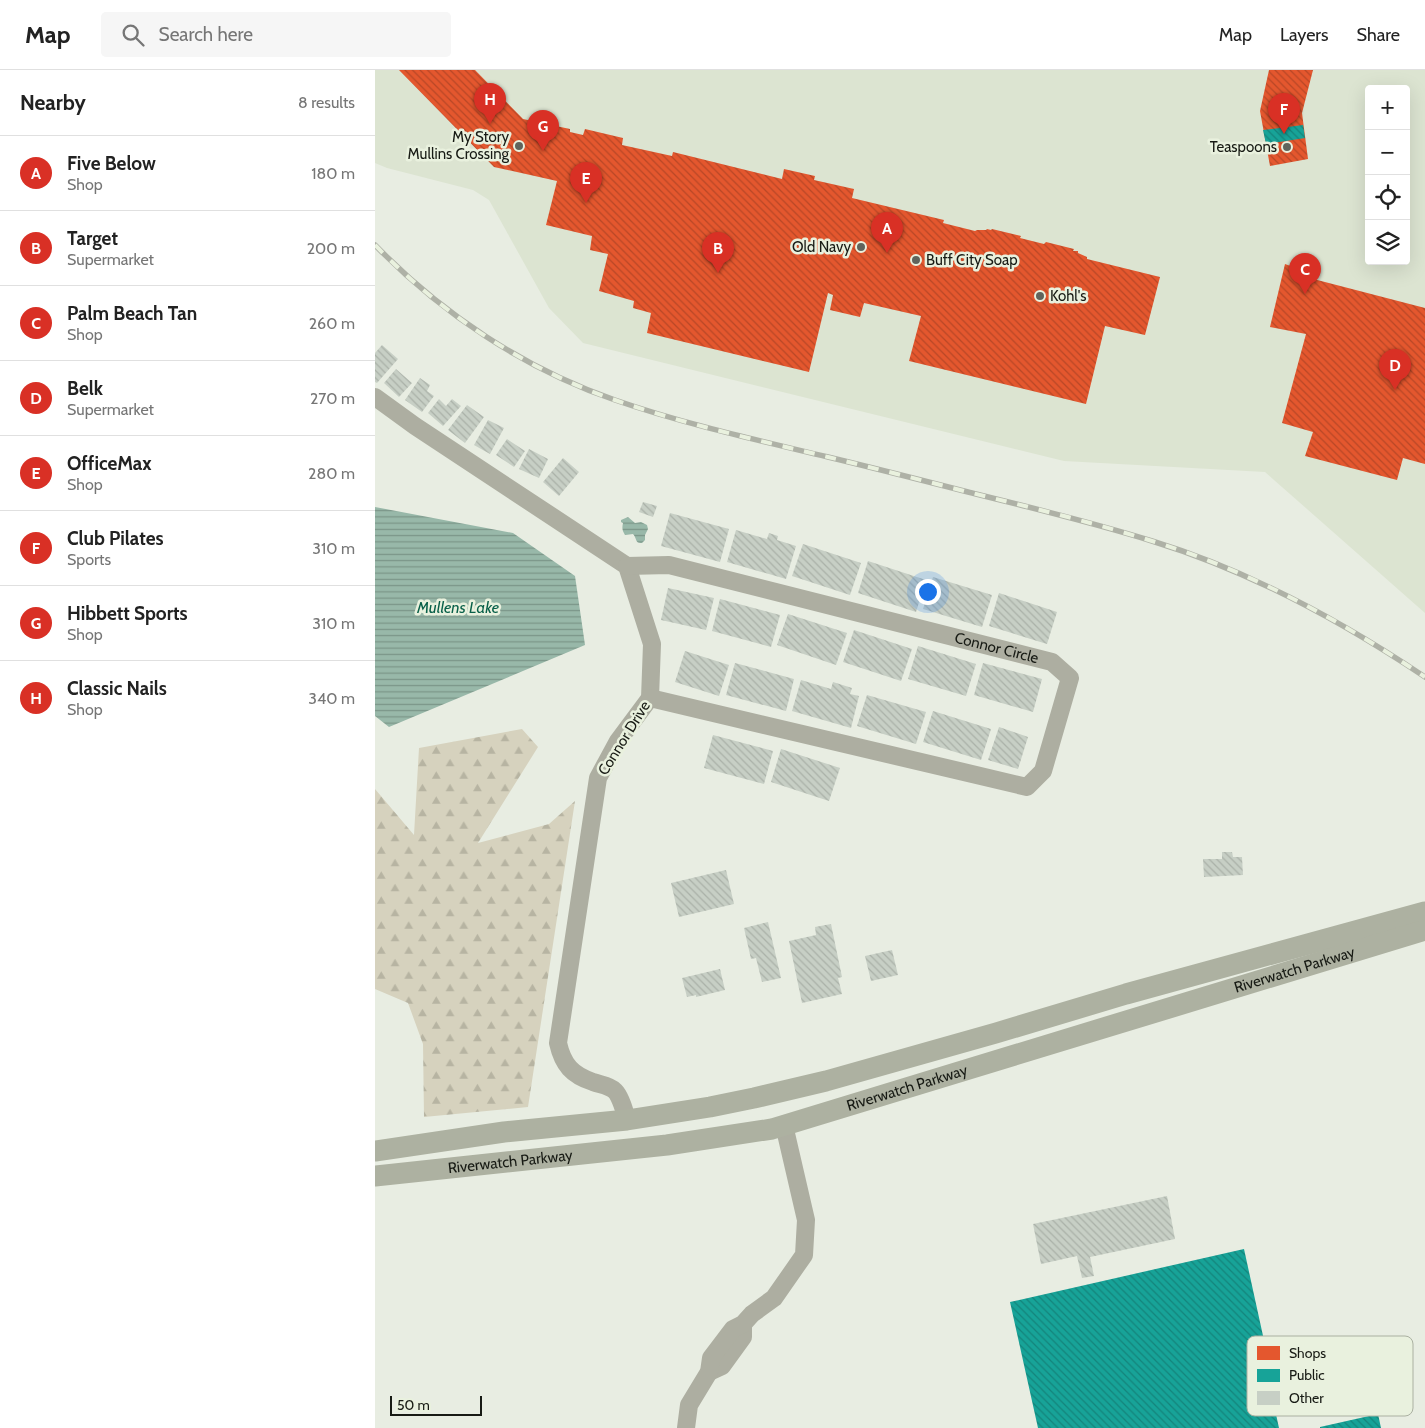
<!DOCTYPE html>
<meta charset="utf-8">
<style>
body{margin:0;font-family:Cabin,sans-serif;background:#f6f6f6;color:#222}
.controls{position:absolute;right:15px;top:15px;display:grid;overflow:hidden;border-radius:5px;box-shadow:0 5px 20px #0002}
.controls button{width:45px;height:45px;display:grid;place-items:center;padding:0;border:0;border-bottom:1px solid #e0e0e0;background:#fff;color:#222;font:25px sans-serif}
.scale{position:absolute;left:15px;bottom:12px;width:92px;box-sizing:border-box;padding-left:5px;border:2px solid #171a14;border-top:0;font-size:14px;line-height:18px;white-space:nowrap;color:#171a14;-webkit-text-stroke:4px #e9f1de;paint-order:stroke}
.you{position:absolute;left:552px;top:521px;width:18px;height:18px;margin:-12px;border:4px solid #fff;border-radius:50%;background:#1a73e8;box-shadow:0 0 0 8px #1a73e833}
.badge{display:grid;place-items:center;width:32px;height:32px;border-radius:50%;background:#d93025;color:#fff;font-size:16px;font-weight:700}
.pin{position:absolute;translate:-50% -41px;filter:drop-shadow(0 1px 2px #0008)}
.pin::after{content:'';position:absolute;top:26px;width:18px;height:15px;background:inherit;clip-path:polygon(0 0,100% 0,50% 100%)}
.list{margin:0;padding:0;list-style:none}
h2{display:flex;justify-content:space-between;align-items:center;height:65px;margin:0;padding:0 20px;font-size:21px}
h2 small{font-size:16px;font-weight:400;color:#767676}
.list li{display:grid;grid-template-columns:32px 1fr auto;gap:15px;align-items:center;box-sizing:border-box;height:75px;padding:0 20px;border-top:1px solid #e0e0e0}
.list b{display:block;font-size:19px;white-space:nowrap}
.list p{margin:0;font-size:16px;white-space:nowrap;color:#767676}
.list em{font-size:16px;font-style:normal;color:#767676}
.icon{flex:none;width:28px;height:28px;fill:none;stroke:currentColor;stroke-width:2;stroke-linecap:round;stroke-linejoin:round}
.map{position:relative;flex:none;width:1050px;height:1358px;overflow:hidden}
header{display:flex;align-items:center;gap:30px;box-sizing:border-box;height:70px;padding:0 25px;background:#fff;border-bottom:1px solid #e0e0e0}
header strong{font-size:24px}
nav{display:flex;gap:28px;margin-inline-start:auto;font-size:18px}
.search{width:350px;height:45px;background:#f6f6f6;display:flex;align-items:center;gap:12px;box-sizing:border-box;padding:0 18px;border-radius:5px;color:#767676;font-size:19px}
main{display:flex}
aside{flex:1;background:#fff}
.map>svg:first-child{display:block}
.built{fill:#dce4d1;fill-rule:evenodd}
.forest{fill:url(#forest-firs)}
.water{fill:url(#water-rules)}
.shops{fill:url(#shops-back-hatch)}
.public{fill:url(#public-back-hatch)}
.building{fill:url(#building-back-hatch)}
.lines{fill:none;stroke-linecap:round;stroke-linejoin:round}
.minor{stroke:#adaea1;stroke-width:18}
.major{stroke:#adb1a1;stroke-width:21}
.rail-casing{stroke:#aeb1a6;stroke-width:5.5}
.rail{stroke:#e9f1de;stroke-width:4;stroke-dasharray:11;stroke-linecap:butt}
.poi-dot{fill:#60645c;stroke:#e9f1de;stroke-width:2}
.labels{text-anchor:middle;stroke-width:5;stroke-linejoin:round;paint-order:stroke}
.poi-label{font-size:15px;fill:#171a14;stroke:#e9f1de;text-anchor:end}
.street-label{font-size:15px;fill:#171a14;stroke:#e9f1de}
.water-label{font-size:16px;font-style:italic;fill:#096049;stroke:#e9f1de}
.key{fill:#e9f1de;stroke:#aab0a1;stroke-width:1}
.key-label{font-size:14px;fill:#171a14}
</style>
<header>
<strong>Map</strong>
<div class="search"><svg class="icon" aria-label="search" viewBox="0 0 24 24"><circle cx="10" cy="10" r="6"/><path d="M15 15l6 6"/></svg>Search here</div>
<nav><a>Map</a><a>Layers</a><a>Share</a></nav>
</header>
<main>
<aside>
<h2>Nearby<small>8 results</small></h2>
<ul class="list">
<li><span class="badge">A</span><div><b>Five Below</b><p>Shop</p></div><em>180 m</em></li>
<li><span class="badge">B</span><div><b>Target</b><p>Supermarket</p></div><em>200 m</em></li>
<li><span class="badge">C</span><div><b>Palm Beach Tan</b><p>Shop</p></div><em>260 m</em></li>
<li><span class="badge">D</span><div><b>Belk</b><p>Supermarket</p></div><em>270 m</em></li>
<li><span class="badge">E</span><div><b>OfficeMax</b><p>Shop</p></div><em>280 m</em></li>
<li><span class="badge">F</span><div><b>Club Pilates</b><p>Sports</p></div><em>310 m</em></li>
<li><span class="badge">G</span><div><b>Hibbett Sports</b><p>Shop</p></div><em>310 m</em></li>
<li><span class="badge">H</span><div><b>Classic Nails</b><p>Shop</p></div><em>340 m</em></li>
</ul>
</aside>
<div class="map">
<svg width="1050" height="1358" viewBox="0 0 1050 1358">
<defs>
<pattern id="forest-firs" width="22" height="20" patternUnits="userSpaceOnUse" patternTransform="scale(1.25)"><rect width="22" height="20" fill="#d6d2be"/><path d="M5 1l3.5 6h-7zM16 11l3.5 6h-7z" fill="#b7b4a2"/></pattern>
<pattern id="water-rules" width="6" height="5" patternUnits="userSpaceOnUse" patternTransform="scale(1.25)"><rect width="6" height="5" fill="#98b8a9"/><path d="M0 2.5h6" fill="none" stroke="#7b9588"/></pattern>
<pattern id="shops-back-hatch" width="6" height="6" patternUnits="userSpaceOnUse" patternTransform="scale(1.25)"><rect width="6" height="6" fill="#e4572e"/><path d="M-1 5l2 2M0 0l6 6M5-1l2 2" fill="none" stroke="#b84726"/></pattern>
<pattern id="public-back-hatch" width="6" height="6" patternUnits="userSpaceOnUse" patternTransform="scale(1.25)"><rect width="6" height="6" fill="#17a398"/><path d="M-1 5l2 2M0 0l6 6M5-1l2 2" fill="none" stroke="#14847b"/></pattern>
<pattern id="building-back-hatch" width="6" height="6" patternUnits="userSpaceOnUse" patternTransform="scale(1.25)"><rect width="6" height="6" fill="#c7cfc5"/><path d="M-1 5l2 2M0 0l6 6M5-1l2 2" fill="none" stroke="#aab1a8"/></pattern>
</defs>
<rect width="100%" height="100%" fill="#e8ede2"/>
<path class="built" d="M0,0h1050v543l-160,-141 -201,-11 -481,-118 -34,-35 -60,-108 -16,-10 -86,-22 -12,-5zM994,19h37v172h-37z"/>
<path class="forest" d="M147,659l16,18 -60,96 71,-19 26,-23 -47,306 -104,10 -1,-73 -15,-41 -33,-14v-200l39,46 5,-87z"/>
<path class="water" d="M0,437l138,26 62,43 10,69 -196,82 -14,-11z
M253,447l7,6 6,-1 6,3 1,4 -3,6v5l-3,3c-7,1 -5,-5 -9,-9l-8,1c-3,-5 -3,-7 -2,-12l-2,-1v-2z"/>
<path class="shops" d="M24,0h76l48,49 47,10v3l13,3 2,-6 38,9 -1,7 50,11 1,-4 109,27 2,-10 31,7 -1,4 40,9 -2,9 92,22 -1,3 32,8 2,-1h9l1,-1 4,1 1,-1 29,7 -1,2 24,6 2,-2 28,7 -1,2h5v2l9,4v2l73,18 -15,58 -40,-9 -19,78 -177,-43 12,-45 -57,-13 -4,14 -30,-7 3,-15 -5,-2 -19,79 -162,-39 4,-20 -18,-5 1,-7 -35,-10 9,-37 -18,-4 2,-14 -46,-11 11,-44 -63,-14z
M894,0h44l-11,43 6,46 -38,7 -10,-55z
M910,194l14,5 -1,6 127,33v156l-22,-6 -6,22 -92,-24 8,-24 -31,-9 24,-89 -36,-7z"/>
<path class="public" d="M928,55l2,13 -39,6 -3,-14z
M869,1179l23,105 17,-4 7,32 -21,5 9,41h-241l-28,-126z
M1003,1344l3,14h-61v-1z"/>
<path class="building" d="M7,275l16,14 -21,24 -2,-1v-29z
M21,299l16,14 -13,14 -15,-14z
M45,308l10,7 -3,6 7,5 -12,16 -17,-12z
M64,329l7,7 6,-7 9,7 -18,20 -15,-13z
M92,335l17,12 -19,26 -17,-13z
M113,350l16,8 -14,26 -16,-9z
M132,369l18,12 -11,16 -18,-12z
M154,379l19,10 -9,19 -20,-9z
M188,388l16,14 -20,24 -16,-14z
M268,432l14,4 -4,11 -14,-5z
M295,443l59,16 -9,33 -59,-16z
M361,460l31,9 2,-6 9,3 -1,4 19,6 -10,33 -59,-17z
M428,474l58,19 -11,32 -58,-19z
M493,491l58,19 -10,32 -58,-19z
M558,507l59,18 -10,32 -59,-18z
M293,518l46,10 -8,32 -45,-10z
M624,523l58,19 -10,32 -58,-18z
M345,529l60,16 -9,32 -59,-16z
M413,544l59,19 -11,32 -59,-20z
M479,560l58,19 -11,32 -58,-19z
M543,576l58,18 -10,32 -58,-17z
M310,581l44,14 -10,31 -44,-14z
M360,593l59,16 -8,32 -60,-16z
M608,593l59,16 -9,33 -59,-17z
M426,610l30,9 2,-7 19,6 -2,6 9,2 -8,32 -59,-17z
M492,625l59,17 -10,32 -59,-18z
M558,641l58,18 -10,31 -58,-18z
M624,657l29,10 -10,32 -30,-9z
M338,665l60,16 -9,33 -60,-16z
M406,679l59,19 -11,33 -58,-19z
M847,782h10l1,5h9l1,18 -39,2 -1,-18h19z
M351,800l8,34 -55,13 -8,-34z
M393,852l13,56 -19,4 -6,-24 -5,1 -7,-31z
M456,854l11,53 -4,1 4,16 -40,9 -13,-62 27,-6 -1,-8z
M517,880l6,25 -27,6 -6,-25z
M345,899l5,21 -29,7v-2l-9,2 -5,-19z
M792,1126l8,43 -85,18 4,19 -12,2 -5,-22 -36,8 -8,-40z"/>
<g class="lines">
<g class="minor">
<path d="M0,327l40,29 212,140 25,78 -2,54 -32,43 -20,37 -40,265c5,22 14,32 35,39 8,3 16,3 22,9 5,5 10,21 12,29"/>
<path id="s1" d="M252,496l42,-1 383,97 18,16 -27,93 -16,16 -377,-89"/>
<path d="M334,1302l13,-6 21,-29v-13"/>
<path d="M311,1358l3,-23 20,-33 2,-14 22,-29 10,-5 9,-10 22,-16 30,-43 2,-35 -22,-95"/>
</g>
<g class="major">
<path d="M0,1081l129,-19 123,-12 83,-13 44,-9 72,-17 170,-48 130,-39 299,-82"/>
<path id="s2" d="M0,1106l292,-31 105,-16 653,-199"/>
</g>
<defs>
<path id="rail" d="M0,175c67,69 150,124 240,155 69,24 142,40 213,57 46,11 93,23 140,35 61,15 123,30 184,49 98,30 188,79 273,136"/>
</defs>
<use href="#rail" class="rail-casing"/>
<use href="#rail" class="rail"/>
</g>
<g class="poi-dot">
<circle cx="144" cy="76" r="5"/>
<circle cx="912" cy="77" r="5"/>
<circle cx="486" cy="177" r="5"/>
<circle cx="541" cy="190" r="5"/>
<circle cx="665" cy="226" r="5"/>
</g>
<g class="labels">
<g class="poi-label">
<text x="134" y="72">My Story<tspan x="134" dy="17">Mullins Crossing</tspan></text>
<text x="902" y="82">Teaspoons</text>
<text x="476" y="182">Old Navy</text>
<text x="551" y="195" text-anchor="start">Buff City Soap</text>
<text x="675" y="231" text-anchor="start">Kohl's</text>
</g>
<g class="street-label">
<text dy="5" stroke="none"><textPath href="#s1" startOffset="380">Connor Circle</textPath></text>
<text transform="translate(249 668) rotate(-58)" y="5">Connor Drive</text>
<text dy="5" stroke="none"><textPath href="#s2" startOffset="946">Riverwatch Parkway</textPath></text>
<text dy="5" stroke="none"><textPath href="#s2" startOffset="541">Riverwatch Parkway</textPath></text>
<text dy="5" stroke="none"><textPath href="#s2" startOffset="136">Riverwatch Parkway</textPath></text>
</g>
<g class="water-label">
<text x="83" y="543">Mullens Lake</text>
</g>
</g>
<rect x="872" y="1266" width="166" height="80" rx="8" class="key"/>
<rect x="882" y="1276" width="23" height="14" fill="#e4572e"/>
<rect x="882" y="1299" width="23" height="13" fill="#17a398"/>
<rect x="882" y="1321" width="23" height="14" fill="#c7cfc5"/>
<g class="key-label">
<text x="914" y="1288">Shops</text>
<text x="914" y="1310">Public</text>
<text x="914" y="1333">Other</text>
</g>
</svg>
<div class="controls">
<button>+</button>
<button>−</button>
<button><svg class="icon" aria-label="locate" viewBox="0 0 24 24"><circle cx="12" cy="12" r="6"/><path d="M12 2v4M12 18v4M2 12h4M18 12h4"/></svg></button>
<button><svg class="icon" aria-label="layers" viewBox="0 0 24 24"><path d="M12 4l9 5-9 5-9-5zM3 14l9 5 9-5"/></svg></button>
</div>
<div class="scale">50 m</div>
<div class="you"></div>
<div class="pin badge" style="left:512px;top:183px">A</div>
<div class="pin badge" style="left:343px;top:203px">B</div>
<div class="pin badge" style="left:930px;top:224px">C</div>
<div class="pin badge" style="left:1020px;top:320px">D</div>
<div class="pin badge" style="left:211px;top:133px">E</div>
<div class="pin badge" style="left:909px;top:64px">F</div>
<div class="pin badge" style="left:168px;top:81px">G</div>
<div class="pin badge" style="left:115px;top:54px">H</div>
</div>
</main>
